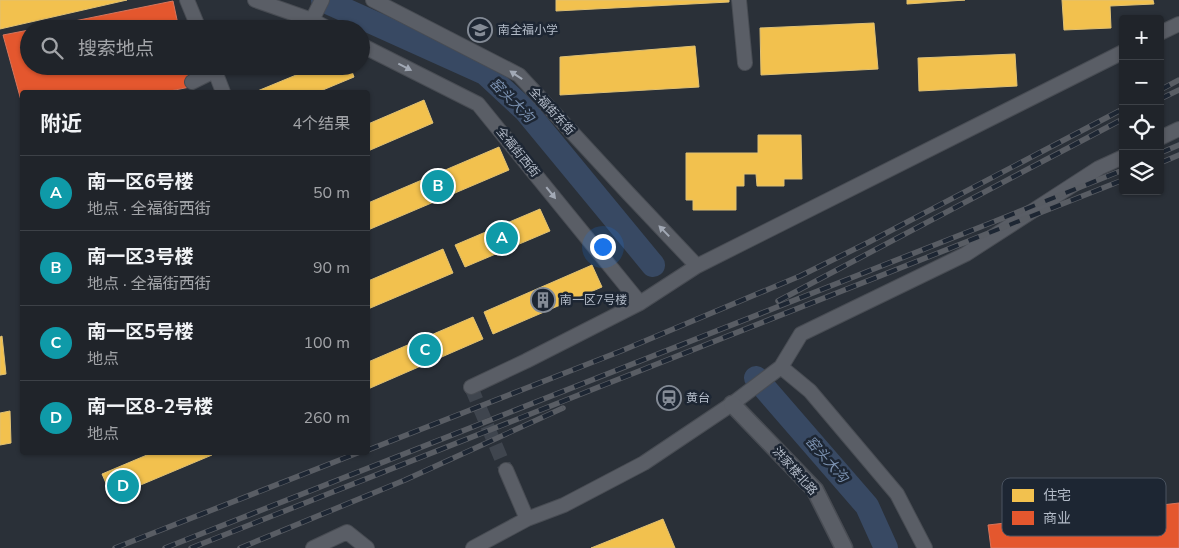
<!DOCTYPE html>
<html lang="zh">
<meta charset="utf-8">
<style>
body{margin:0;font-family:"Nunito Sans","Noto Sans SC",sans-serif;background:#2d3036;color:#f1f3f6}
.controls{position:absolute;right:15px;top:15px;display:grid;overflow:hidden;border-radius:5px;box-shadow:0 1px 4px #0004}
.controls button{width:45px;height:45px;display:grid;place-items:center;padding:0;border:0;border-bottom:1px solid #3d4147;background:#20242a;color:#f1f3f6;font:25px sans-serif}
.you{position:absolute;left:602px;top:246px;width:18px;height:18px;margin:-12px;border:4px solid #fff;border-radius:50%;background:#1a73e8;box-shadow:0 0 0 8px #1a73e833}
.badge{display:grid;place-items:center;width:32px;height:32px;border-radius:50%;background:#8c9099;color:#fff;font-size:16px;font-weight:700}
.pin{position:absolute;translate:-50% -50%;border:2px solid #fff;box-shadow:0 1px 5px #0006}
.list{margin:0;padding:0;list-style:none}
h2{display:flex;justify-content:space-between;align-items:center;height:65px;margin:0;padding:0 20px;font-size:21px}
h2 small{font-size:16px;font-weight:400;color:#a2a4a8}
.list li{display:grid;grid-template-columns:32px 1fr auto;gap:15px;align-items:center;box-sizing:border-box;height:75px;padding:0 20px;border-top:1px solid #3d4147}
.list b{display:block;font-size:19px;white-space:nowrap}
.list p{margin:0;font-size:16px;white-space:nowrap;color:#a2a4a8}
.list em{font-size:16px;font-style:normal;color:#a2a4a8}
.icon{flex:none;width:28px;height:28px;fill:none;stroke:currentColor;stroke-width:2;stroke-linecap:round;stroke-linejoin:round}
.map{position:relative;flex:none;width:1179px;height:548px;overflow:hidden}
.search{position:absolute;background:#20242a;box-shadow:0 1px 4px #0004;left:20px;top:20px;width:350px;height:55px;display:flex;align-items:center;gap:12px;box-sizing:border-box;padding:0 18px;border-radius:28px;color:#a2a4a8;font-size:19px}
.panel{position:absolute;background:#20242a;box-shadow:0 1px 4px #0004;left:20px;top:90px;width:350px;height:365px;border-radius:5px}
.map>svg:first-child{display:block}
.homes{fill:#f2c14e;stroke:#dfc073}
.shops{fill:#e4572e;stroke:#d6755c}
.lines{fill:none;stroke-linecap:round;stroke-linejoin:round}
.river{stroke:#384963;stroke-width:24}
.minor-tunnel{stroke:#3f454e;stroke-width:14;stroke-dasharray:14 7;stroke-linecap:butt}
.minor-casing{stroke:#484c53;stroke-width:16}
.tertiary-casing{stroke:#484c53;stroke-width:19}
.minor{stroke:#5a5e66;stroke-width:14}
.tertiary{stroke:#5a5e66;stroke-width:16}
.rail-casing{stroke:#595d64;stroke-width:5.5}
.rail{stroke:#1d2633;stroke-width:4;stroke-dasharray:11;stroke-linecap:butt}
.oneway{fill:#a2a9b5}
.labels{text-anchor:middle;stroke-width:5;stroke-linejoin:round;paint-order:stroke}
.poi-label{font-size:12px;fill:#b4bcc9;stroke:#1d2633;text-anchor:start}
.street-label{font-size:12px;fill:#b4bcc9;stroke:#1d2633}
.water-label{font-size:14px;font-style:italic;fill:#7c92b1;stroke:#1d2633}
.key{fill:#1d2633;stroke:#4a5360;stroke-width:1}
.key-label{font-size:14px;fill:#b4bcc9}
</style>
<div class="map">
<svg width="1179" height="548" viewBox="0 0 1179 548">
<rect width="100%" height="100%" fill="#2a3038"/>
<path class="homes" d="M0,0h127l-127,29z
M556,0h173v2l-173,9z
M907,0h58l-58,4z
M1062,0h91l1,4 -44,2 1,22 -47,2z
M874,23l4,46 -117,6 -1,-47z
M695,46l4,41 -139,8v-38z
M1015,54l2,32 -98,5 -1,-33z
M318,66h32l4,11 -36,15h-63z
M424,100l9,23 -65,28v-27z
M758,135h43l1,44h-18v7h-27l-1,-12h-12v12h-8v24h-43v-10h-7v-47h72z
M499,147l10,23 -141,60v-27z
M540,209l10,22 -85,36 -10,-22z
M443,249l10,24 -85,36v-28z
M592,265l10,22 -109,47 -9,-22z
M473,317l10,22 -115,50v-27z
M2,336l4,38 -6,1v-38z
M10,411l1,32 -11,2v-32z
M154,452h57l1,3 -100,42 -10,-23z
M663,519l12,29h-84z"/>
<path class="shops" d="M173,1l6,28h-144z
M29,30v36h157l4,21 -25,5h-143v12l-19,-69z
M1179,503v45h-188l-3,-23z"/>
<g class="lines">
<path class="river" d="M323,0l162,73 41,38 127,154
M756,378l111,128 19,42"/>
<path class="minor-tunnel" d="M471,387l35,83"/>
<defs>
<path id="minor" d="M187,0l12,29
M255,0l57,20 17,9
M373,0l146,75 109,118 69,73
M739,0l6,63
M302,29l10,-9 10,-20
M1160,33l19,-9
M361,45l117,59 162,199
M213,66l10,26
M192,82l32,-16
M1160,138l19,-9
M781,367l29,24 87,103 28,54
M471,387l55,-26 114,-58 57,-37 426,-214
M506,470l21,49 37,-14 80,-42 88,-59 49,-37 20,-33 165,-80 133,-86 24,-11
M313,548l34,-16 20,16
M473,548l54,-29"/>
<path id="tertiary" d="M732,404l83,86 29,58"/>
</defs>
<use href="#minor" class="minor-casing"/>
<use href="#tertiary" class="tertiary-casing"/>
<use href="#minor" class="minor"/>
<use href="#tertiary" class="tertiary"/>
<defs>
<path id="rail" d="M1160,90l19,-10
M1160,99l19,-9
M1160,153l19,-8
M1160,163l19,-8
M778,301l345,-182
M368,450l253,-99 179,-75 69,-34 254,-133
M115,548l245,-96
M165,548l823,-324 135,-54
M191,548l932,-368
M240,548l165,-68 158,-72"/>
</defs>
<use href="#rail" class="rail-casing"/>
<use href="#rail" class="rail"/>
</g>
<defs><path id="oneway-solid" d="M-6-.8H1V-3.2L6.5 0L1 3.2V.8H-6Z" transform="scale(1.25)"/></defs>
<g class="oneway">
<use href="#oneway-solid" transform="translate(405 67) rotate(27)"/>
<use href="#oneway-solid" transform="translate(516 75) rotate(-146)"/>
<use href="#oneway-solid" transform="translate(551 193) rotate(51)"/>
<use href="#oneway-solid" transform="translate(664 231) rotate(-134)"/>
</g>
<defs>
<symbol id="school-ring" viewBox="-11 -11 22 22"><circle r="9.5" fill="#1d2633" stroke="#848b96" stroke-width="1.5"/><path d="M0-5L7-2L0 1L-7-2ZM-4 1L0 2.5L4 1V4Q0 6-4 4Z" fill="#848b96"/></symbol>
<symbol id="building-ring" viewBox="-11 -11 22 22"><circle r="9.5" fill="#1d2633" stroke="#848b96" stroke-width="1.5"/><path d="M-4-6H4V6H1V3H-1V6H-4ZM-2.5-4.3h1.7v1.8h-1.7ZM.8-4.3h1.7v1.8H.8ZM-2.5-1h1.7V.8h-1.7ZM.8-1h1.7V.8H.8Z" fill="#848b96"/></symbol>
<symbol id="station-ring" viewBox="-11 -11 22 22"><circle r="9.5" fill="#1d2633" stroke="#848b96" stroke-width="1.5"/><path d="M-3-6H3Q5-6 5-4V2Q5 4 3 4L4.5 6H3L1.5 4h-3L-3 6H-4.5L-3 4Q-5 4-5 2V-4Q-5-6-3-6ZM-3.5-4v3h7v-3ZM-3.5 1v1.5H-2V1ZM2 1v1.5H3.5V1Z" fill="#848b96"/></symbol>
</defs>
<g fill-rule="evenodd">
<use href="#school-ring" x="466" y="16" width="28" height="28"/>
<use href="#building-ring" x="529" y="286" width="28" height="28"/>
<use href="#station-ring" x="655" y="384" width="28" height="28"/>
</g>
<g class="labels">
<g class="poi-label">
<text x="498" y="34">南全福小学</text>
<text x="560" y="304">南一区7号楼</text>
<text x="686" y="402">黄台</text>
</g>
<g class="street-label">
<text transform="translate(552 111) rotate(47)" y="4">全福街东街</text>
<text transform="translate(518 152) rotate(51)" y="4">全福街西街</text>
<text transform="translate(795 471) rotate(48)" y="4">洪家楼北路</text>
</g>
<g class="water-label">
<text transform="translate(512 100) rotate(45)" y="5">窑头大沟</text>
<text transform="translate(827 459) rotate(49)" y="5">窑头大沟</text>
</g>
</g>
<rect x="1002" y="478" width="164" height="58" rx="8" class="key"/>
<rect x="1012" y="489" width="22" height="13" fill="#f2c14e"/>
<rect x="1012" y="511" width="22" height="14" fill="#e4572e"/>
<g class="key-label">
<text x="1043" y="500">住宅</text>
<text x="1043" y="523">商业</text>
</g>
</svg>
<div class="controls">
<button>+</button>
<button>−</button>
<button><svg class="icon" aria-label="locate" viewBox="0 0 24 24"><circle cx="12" cy="12" r="6"/><path d="M12 2v4M12 18v4M2 12h4M18 12h4"/></svg></button>
<button><svg class="icon" aria-label="layers" viewBox="0 0 24 24"><path d="M12 4l9 5-9 5-9-5zM3 14l9 5 9-5"/></svg></button>
</div>
<div class="you"></div>
<div class="pin badge" style="left:502px;top:238px;background:#0f9aa8">A</div>
<div class="pin badge" style="left:438px;top:186px;background:#0f9aa8">B</div>
<div class="pin badge" style="left:425px;top:350px;background:#0f9aa8">C</div>
<div class="pin badge" style="left:123px;top:486px;background:#0f9aa8">D</div>
<div class="search"><svg class="icon" aria-label="search" viewBox="0 0 24 24"><circle cx="10" cy="10" r="6"/><path d="M15 15l6 6"/></svg>搜索地点</div>
<section class="panel">
<h2>附近<small>4个结果</small></h2>
<ul class="list">
<li><span class="badge" style="background:#0f9aa8">A</span><div><b>南一区6号楼</b><p>地点 · 全福街西街</p></div><em>50 m</em></li>
<li><span class="badge" style="background:#0f9aa8">B</span><div><b>南一区3号楼</b><p>地点 · 全福街西街</p></div><em>90 m</em></li>
<li><span class="badge" style="background:#0f9aa8">C</span><div><b>南一区5号楼</b><p>地点</p></div><em>100 m</em></li>
<li><span class="badge" style="background:#0f9aa8">D</span><div><b>南一区8-2号楼</b><p>地点</p></div><em>260 m</em></li>
</ul>
</section>
</div>
